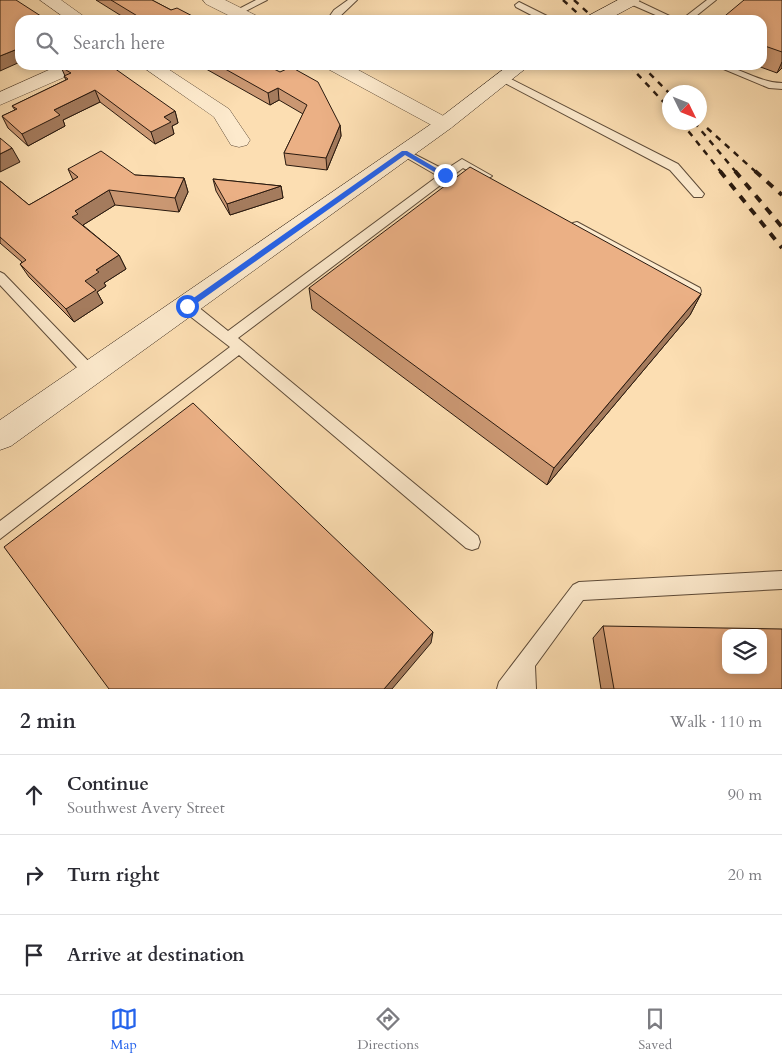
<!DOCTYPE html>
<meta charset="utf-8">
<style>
body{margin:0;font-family:Cardo,serif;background:#f2f2f3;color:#2b2b33}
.controls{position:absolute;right:15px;bottom:15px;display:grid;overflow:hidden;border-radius:10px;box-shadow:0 2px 8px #0003}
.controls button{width:45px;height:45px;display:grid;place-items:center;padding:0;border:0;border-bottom:1px solid #e1e1e2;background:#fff;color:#2b2b33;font:25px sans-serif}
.compass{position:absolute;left:662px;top:85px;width:45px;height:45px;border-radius:50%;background:#fff;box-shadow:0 2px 8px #0003;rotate:133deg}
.stop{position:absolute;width:15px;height:15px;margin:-11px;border:4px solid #2563eb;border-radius:50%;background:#fff}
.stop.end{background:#2563eb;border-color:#fff;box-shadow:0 1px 5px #0008}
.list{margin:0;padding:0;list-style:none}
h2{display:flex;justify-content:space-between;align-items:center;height:65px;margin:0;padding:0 20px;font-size:21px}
h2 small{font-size:16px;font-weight:400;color:#7c7c81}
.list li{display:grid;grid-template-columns:32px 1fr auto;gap:15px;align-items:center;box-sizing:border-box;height:80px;padding:0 20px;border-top:1px solid #e1e1e2}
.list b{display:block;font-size:19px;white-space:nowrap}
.list p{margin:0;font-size:16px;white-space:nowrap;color:#7c7c81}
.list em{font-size:16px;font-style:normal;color:#7c7c81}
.icon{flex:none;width:28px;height:28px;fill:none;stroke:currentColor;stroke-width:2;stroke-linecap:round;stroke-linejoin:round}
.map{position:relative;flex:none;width:782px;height:689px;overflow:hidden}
.search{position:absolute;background:#fff;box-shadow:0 2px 8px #0003;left:15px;right:15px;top:15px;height:55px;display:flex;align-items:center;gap:12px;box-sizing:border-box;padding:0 18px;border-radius:15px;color:#7c7c81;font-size:19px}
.sheet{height:305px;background:#fff}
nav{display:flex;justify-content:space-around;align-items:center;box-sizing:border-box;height:70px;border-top:1px solid #e1e1e2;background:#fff;font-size:14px;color:#7c7c81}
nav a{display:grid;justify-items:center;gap:2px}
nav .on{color:#2563eb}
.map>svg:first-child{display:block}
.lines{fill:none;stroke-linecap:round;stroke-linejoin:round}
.service-casing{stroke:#5e4b38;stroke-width:2}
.minor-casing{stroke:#5e4b38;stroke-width:1}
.tertiary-casing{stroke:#5e4b38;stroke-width:1}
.secondary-casing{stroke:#2a1a0f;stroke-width:1}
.service{fill:#fdeacd;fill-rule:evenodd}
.minor{fill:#fdeacd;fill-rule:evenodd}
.tertiary{fill:#fdeacd;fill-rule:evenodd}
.secondary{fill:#fdeacd;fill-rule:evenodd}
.rail-far1{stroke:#2a1a0f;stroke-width:2.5;stroke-dasharray:6 6;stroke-linecap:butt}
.rail{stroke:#2a1a0f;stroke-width:4;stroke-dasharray:8 8;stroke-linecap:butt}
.wall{fill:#ca9772;stroke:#2a1a0f}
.shaded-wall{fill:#a47b5d;stroke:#2a1a0f}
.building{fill:#ebb085;stroke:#2a1a0f;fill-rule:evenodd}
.route{fill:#2563eb}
</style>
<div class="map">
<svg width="782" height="689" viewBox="0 0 782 689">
<rect width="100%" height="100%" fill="#fcdeb2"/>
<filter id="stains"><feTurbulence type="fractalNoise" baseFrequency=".004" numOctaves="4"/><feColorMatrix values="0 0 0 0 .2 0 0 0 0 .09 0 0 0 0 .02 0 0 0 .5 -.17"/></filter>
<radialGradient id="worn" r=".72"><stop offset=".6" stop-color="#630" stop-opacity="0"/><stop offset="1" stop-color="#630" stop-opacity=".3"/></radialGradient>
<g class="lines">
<defs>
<path id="service" d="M256,0h11l-27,14 -7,-2z
M348,0h9l-21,20h-9l7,-10z
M627,0h9l42,20h-11l-39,-17z
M707,0h9l-25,20h-10z
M519,2l32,16 1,2h-11l-25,-13 -1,-2z
M714,65c24,0 44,18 68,18v6l-13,-1z
M501,77h6l171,87 26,30 -2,3h-8l-24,-27 -169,-89z
M404,149l41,21 17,-11 30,17 -6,4 -23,-12 -225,170 240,198 2,6 -2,6 -6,2 -6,-2 -227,-193 -239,184v-18l230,-174 -48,-37 -2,-4 2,-4h10l36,29 210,-155 -38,-22v-4z
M577,222l123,66 1,3 -1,3h-10l-117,-65 -2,-3 2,-3z
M0,272l4,2 92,95 2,4 -2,4h-10l-86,-92z
M782,571v18l-199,11 -48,66 1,23h-39l2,-7 74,-97 6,-3z"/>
<path id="minor" d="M40,0h21l28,20h-21z
M60,65h25l-2,4 -83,36v-13z
M140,65h22l67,44 21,31 -3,5 -8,2 -8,-2 -17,-28z"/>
<path id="tertiary" d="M203,0h22l32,16 3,4h-22l-32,-16z
M326,65h23l102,55 3,4 -3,4 -7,2 -7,-2 -109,-59z"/>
<path id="secondary" d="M618,0h22l-3,4 -30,16h-22l3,-4z
M509,65h21l-79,63 -440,318 -11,4v-30l437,-300z"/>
</defs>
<use href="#service" class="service-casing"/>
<use href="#minor" class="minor-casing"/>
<use href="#tertiary" class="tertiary-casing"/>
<use href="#secondary" class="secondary-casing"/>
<use href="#service" class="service"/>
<use href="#minor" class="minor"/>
<use href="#tertiary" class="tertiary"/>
<use href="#secondary" class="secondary"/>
<path class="rail-far1" d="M563,0l22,20
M574,0l22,20
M629,65l41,44
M641,65l29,29
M681,122l40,50
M694,122l42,50
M707,128l49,44"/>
<path class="rail" d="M720,171l62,77
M735,171l47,56
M755,171l27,24"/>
</g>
<path class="wall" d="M96,0h56l19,10 29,10h-72z
M782,0v68l-5,5 -22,-8h7v-45z
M199,65h67l74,60 1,11 -14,34 -41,-5 -2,-12 19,-39 -24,-14 -9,5z
M61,67l114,44 3,12 -6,3 2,8 -19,10 -55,-42 -37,18 2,6 -37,20 -20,-18 -6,-12 13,-6 -3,-4 54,-26 -2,-4h1z
M68,169l67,6 49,3 4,14 -9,20 -64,-7 -32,20 1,1 35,29 7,14 -22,14 2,3 -9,6 6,11 -29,19 -45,-45 -9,-13 2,-2 -22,-19v-62l29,24 44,-25z
M213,179l68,7 2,12 -53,17 -14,-24z
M309,288l392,6 -11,21 -143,170 -235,-176z
M603,626l179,63h-181l-8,-51z"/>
<path class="shaded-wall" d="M20,48v14l-20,9v-15z
M782,62v6l-5,5z
M278,88l1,12 -9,5 -2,-12z
M95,90l5,12 -37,18 2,6 -37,20 -6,-12 32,-24z
M175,111l3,12 -6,3 2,8 -19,10 -4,-12 13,-15z
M340,125l1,11 -14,34 -1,-12z
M12,148l8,14 -20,10v-18z
M184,178l4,14 -9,20 -4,-14z
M281,186l2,12 -53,17 -3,-11z
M109,190l6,15 -32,20 2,3 -13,-11 3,-6z
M119,255l7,14 -22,14 2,3 -9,6 6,11 -29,19 -8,-13 19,-28 11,-11z
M701,294l-11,21 -143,170 7,-17z
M433,632l-2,11 -39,46h-8z"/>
<path class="building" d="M0,0h16l31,20h-27v28l-20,8z
M111,0h41l19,10 6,-2 23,12h-56z
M744,0h38v52l-20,-7v-25h-42z
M65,65h43l6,3 61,43 -11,6 7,5 -20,10 -56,-42 -41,20 6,5 -38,19 -20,-18 15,-7 -5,-3 56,-27 -4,-3 7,-3 -10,-6z
M218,65h48l14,7 11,-5 27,15 22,43 -14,33 -42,-5 23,-48 -29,-17 -10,5z
M0,138l12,10 -12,6z
M101,151l34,24 49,3 -9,20 -66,-8 -34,21 3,3 -6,3 47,38 -23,15 3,2 -14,9 11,9 -30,19 -46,-45 6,-4 -26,-23v-56l29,24 49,-28 -10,-8z
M470,167l231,127 -147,174 -245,-180z
M213,179l68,7 -54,18z
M193,403l240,229 -49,57h-275l-105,-142z
M603,626l179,3v60h-168zM726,633h37v37h-37z"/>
<path class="route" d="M402,151h5l41,24 -5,2 -38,-22 -215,153h-5v-4z"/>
<rect width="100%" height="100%" filter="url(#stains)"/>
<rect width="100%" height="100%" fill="url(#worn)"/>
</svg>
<div class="controls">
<button><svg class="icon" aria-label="layers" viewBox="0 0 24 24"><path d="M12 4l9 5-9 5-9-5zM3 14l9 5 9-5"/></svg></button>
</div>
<svg class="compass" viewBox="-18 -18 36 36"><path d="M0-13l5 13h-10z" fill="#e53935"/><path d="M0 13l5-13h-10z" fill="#7c7c81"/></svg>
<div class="stop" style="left:187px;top:306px"></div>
<div class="stop end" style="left:445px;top:175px"></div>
<div class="search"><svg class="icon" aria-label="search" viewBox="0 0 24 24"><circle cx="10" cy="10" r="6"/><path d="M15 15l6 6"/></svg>Search here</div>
</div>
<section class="sheet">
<h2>2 min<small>Walk · 110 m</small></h2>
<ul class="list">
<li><svg class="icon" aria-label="ahead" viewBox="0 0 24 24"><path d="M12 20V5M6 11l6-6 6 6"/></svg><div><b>Continue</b><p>Southwest Avery Street</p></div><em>90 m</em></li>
<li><svg class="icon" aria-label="right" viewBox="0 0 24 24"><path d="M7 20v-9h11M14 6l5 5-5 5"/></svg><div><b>Turn right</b></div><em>20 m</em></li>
<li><svg class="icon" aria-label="arrive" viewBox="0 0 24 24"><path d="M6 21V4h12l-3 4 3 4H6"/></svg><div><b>Arrive at destination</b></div></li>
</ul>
</section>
<nav>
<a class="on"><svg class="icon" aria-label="map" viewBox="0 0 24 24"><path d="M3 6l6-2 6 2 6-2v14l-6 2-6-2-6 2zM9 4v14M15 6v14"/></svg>Map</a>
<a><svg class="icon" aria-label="directions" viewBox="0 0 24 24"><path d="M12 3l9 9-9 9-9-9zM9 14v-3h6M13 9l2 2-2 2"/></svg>Directions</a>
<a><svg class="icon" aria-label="saved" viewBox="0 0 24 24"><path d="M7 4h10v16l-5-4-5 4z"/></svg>Saved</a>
</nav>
